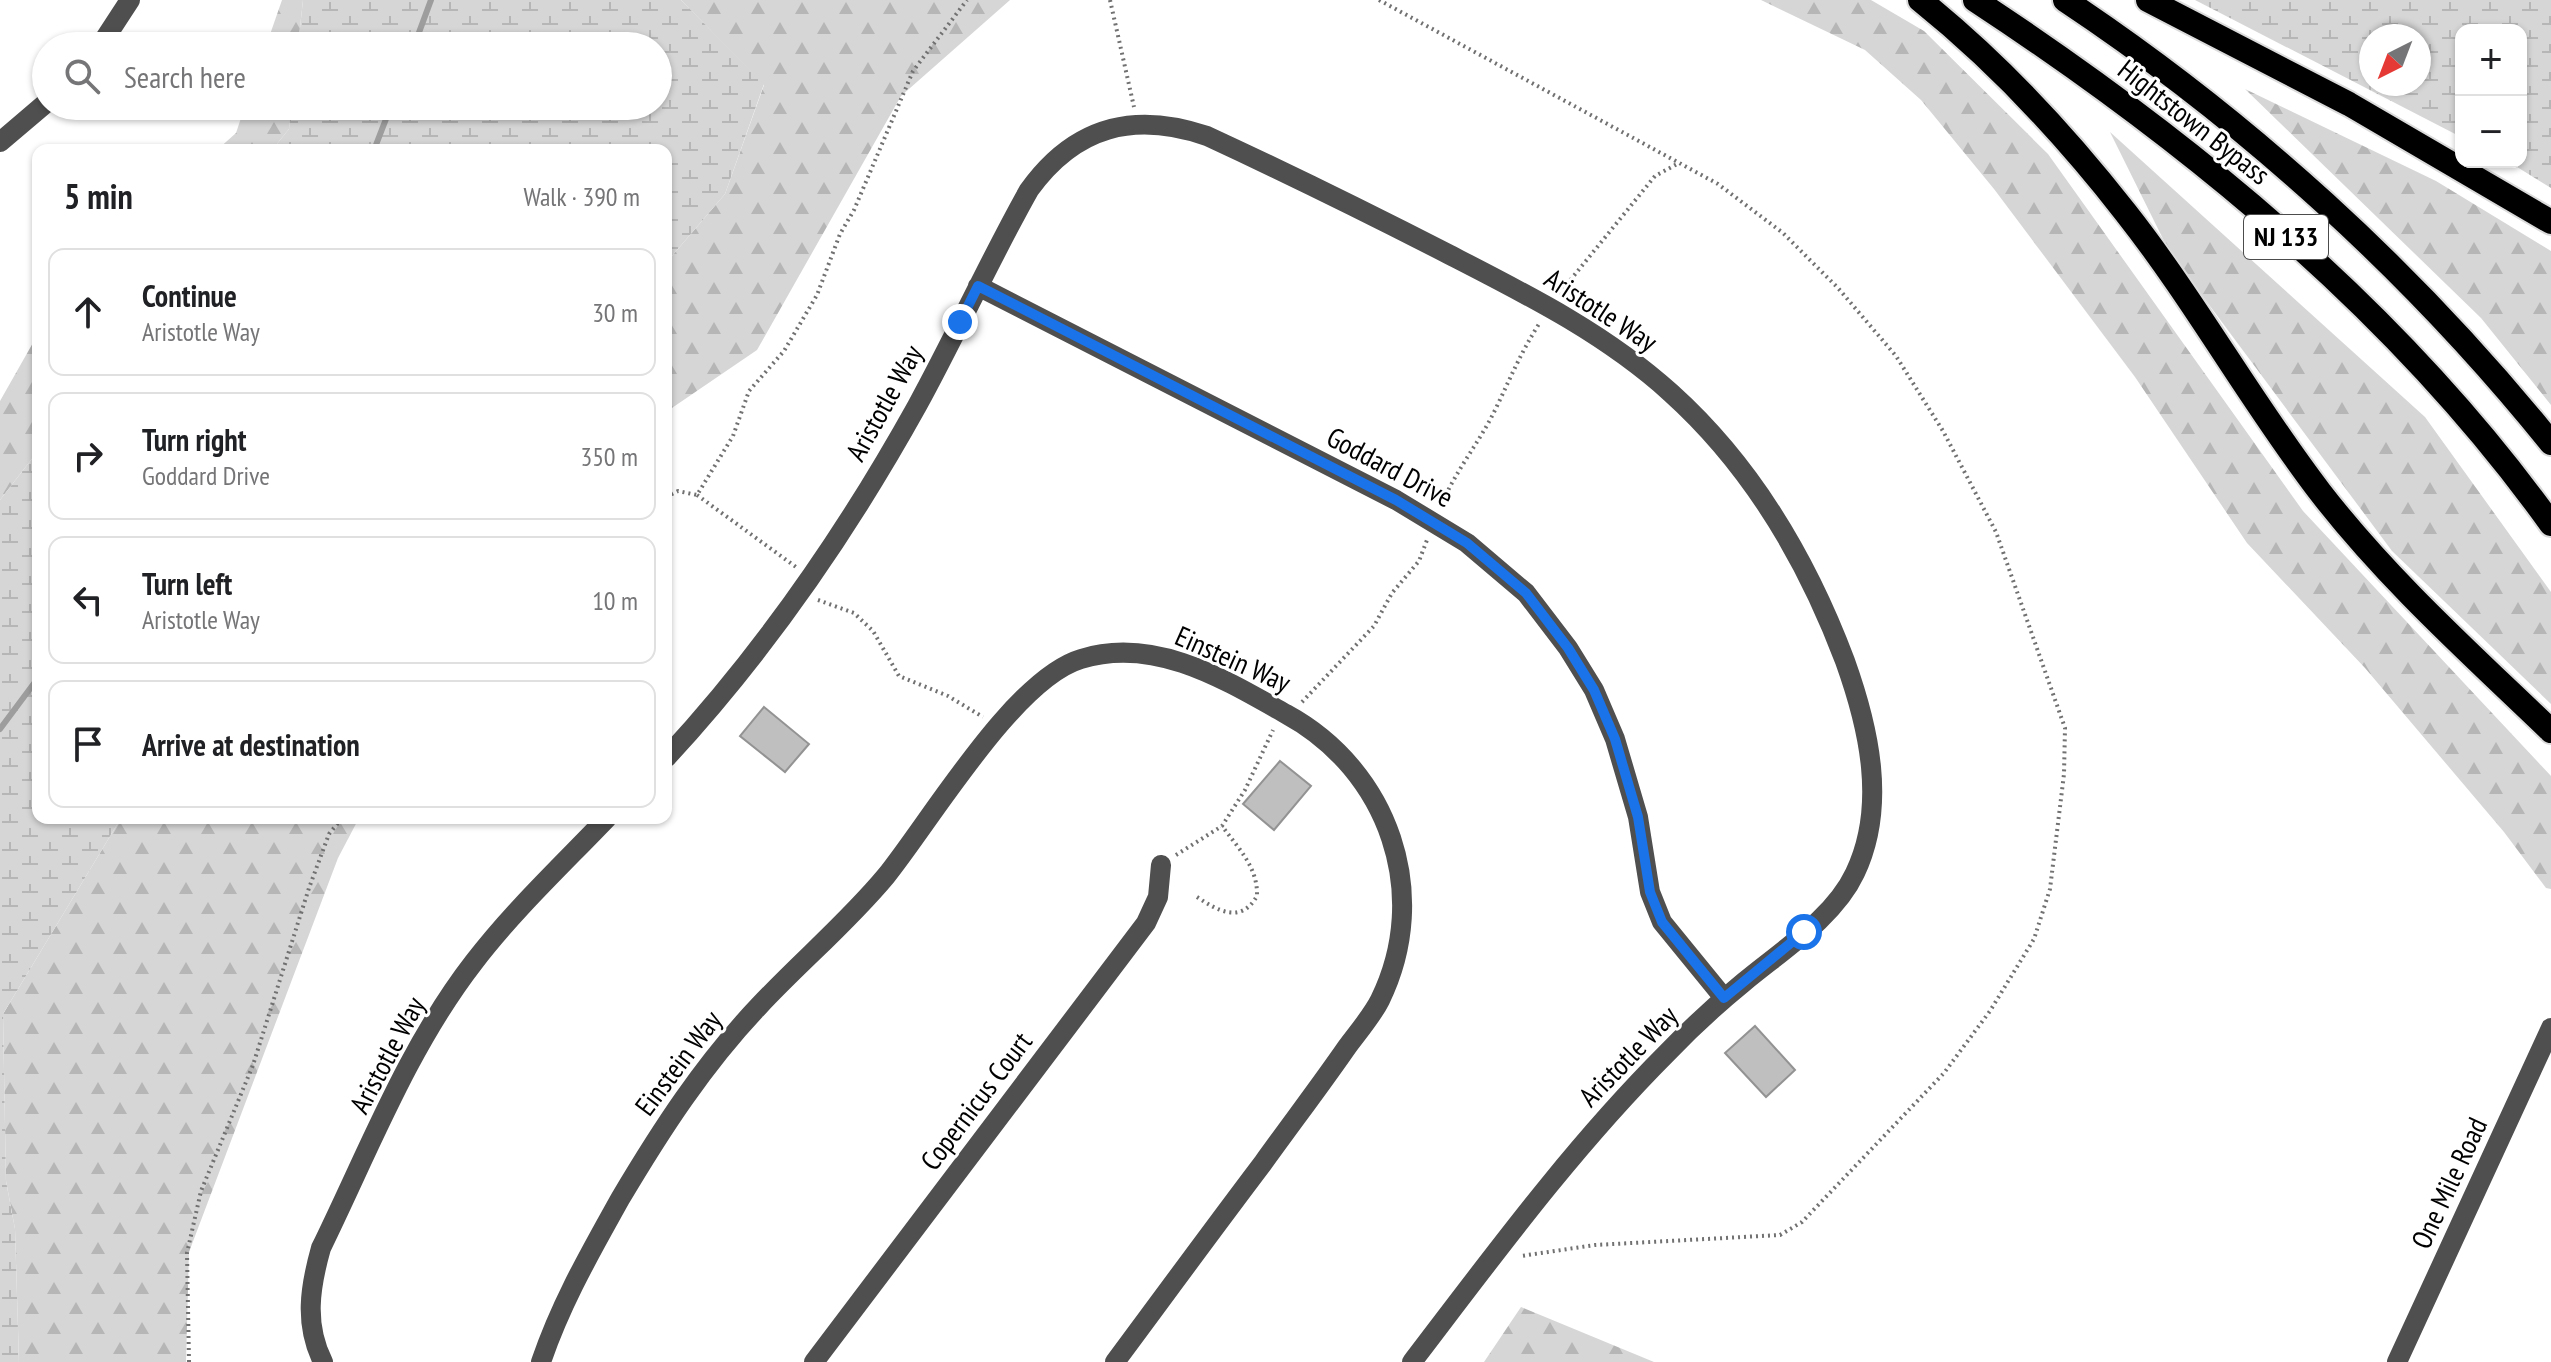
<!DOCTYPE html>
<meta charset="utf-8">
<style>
body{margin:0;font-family:"PT Sans Narrow",sans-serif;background:#f6f6f6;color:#202124}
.controls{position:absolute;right:24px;top:24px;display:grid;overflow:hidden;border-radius:16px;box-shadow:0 2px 6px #0004}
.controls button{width:72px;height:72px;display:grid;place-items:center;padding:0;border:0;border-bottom:2px solid #e0e0e0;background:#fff;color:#202124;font:40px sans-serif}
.compass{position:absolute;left:2359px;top:24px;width:72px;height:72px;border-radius:50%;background:#fff;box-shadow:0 2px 6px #0004;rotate:222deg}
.stop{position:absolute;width:24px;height:24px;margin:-18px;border:6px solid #1a73e8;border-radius:50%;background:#fff}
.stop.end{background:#1a73e8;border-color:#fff;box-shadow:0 2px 8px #0008}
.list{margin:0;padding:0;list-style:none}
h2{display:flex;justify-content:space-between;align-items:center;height:104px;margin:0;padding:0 32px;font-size:34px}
h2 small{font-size:26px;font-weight:400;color:#757577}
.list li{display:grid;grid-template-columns:52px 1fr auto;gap:24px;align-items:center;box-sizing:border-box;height:128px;margin:0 16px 16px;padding:0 16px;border:2px solid #e0e0e0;border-radius:16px}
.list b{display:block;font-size:30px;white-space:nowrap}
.list p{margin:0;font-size:26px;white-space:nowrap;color:#757577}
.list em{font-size:26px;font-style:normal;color:#757577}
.icon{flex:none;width:44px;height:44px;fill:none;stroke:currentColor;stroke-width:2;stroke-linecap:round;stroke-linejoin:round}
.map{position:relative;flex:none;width:2551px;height:1362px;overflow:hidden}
.search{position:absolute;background:#fff;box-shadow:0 2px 6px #0004;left:32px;top:32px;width:640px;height:88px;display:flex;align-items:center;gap:20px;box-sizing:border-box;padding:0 28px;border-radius:44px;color:#757577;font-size:30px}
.panel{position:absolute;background:#fff;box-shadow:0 2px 6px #0004;left:32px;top:144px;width:640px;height:680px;border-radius:16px}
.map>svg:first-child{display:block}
.forest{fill:url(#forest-firs)}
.wetland{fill:url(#wetland-marsh);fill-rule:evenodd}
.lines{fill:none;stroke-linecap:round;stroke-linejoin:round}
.stream{stroke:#9d9d9d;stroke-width:6}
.building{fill:#bfbfbf;stroke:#939393;stroke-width:2}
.highway-casing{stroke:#dbdbdb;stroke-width:28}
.path{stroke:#717171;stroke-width:4;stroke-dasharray:2 4;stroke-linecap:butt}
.minor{stroke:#4f4f4f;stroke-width:20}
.highway{stroke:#000;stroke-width:24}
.route{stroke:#1a73e8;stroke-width:10}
.labels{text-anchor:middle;stroke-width:6;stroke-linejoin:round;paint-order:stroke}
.shield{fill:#fff;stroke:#4c4c4c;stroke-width:2}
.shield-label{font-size:26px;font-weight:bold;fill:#000}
.street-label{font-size:28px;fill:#000;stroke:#fff}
</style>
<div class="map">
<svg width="2551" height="1362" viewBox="0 0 2551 1362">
<defs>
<pattern id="forest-firs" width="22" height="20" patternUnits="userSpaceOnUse" patternTransform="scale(2)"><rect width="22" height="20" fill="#d6d6d6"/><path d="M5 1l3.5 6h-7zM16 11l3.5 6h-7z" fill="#b6b6b6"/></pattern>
<pattern id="wetland-marsh" width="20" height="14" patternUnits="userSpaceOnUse" patternTransform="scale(2)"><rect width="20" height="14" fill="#d6d6d6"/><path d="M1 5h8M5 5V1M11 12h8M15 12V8" fill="none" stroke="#b6b6b6"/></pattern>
</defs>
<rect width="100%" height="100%" fill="#fff"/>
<path class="forest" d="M282,0h21l-5,46h-32z
M681,0h329l-109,96 -144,254 -91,62v-149l59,-69 39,-109z
M1761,0h110l53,31 124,123 255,357 248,265v113l-5,-1 -42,-56 -139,-164 -118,-125 -112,-166 -141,-188 -73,-89 -56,-50z
M2245,89l191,92 115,70v154l-70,-87z
M245,106h46l-2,23 -17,21h-55l19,-17z
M2110,132l315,285 126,175v112l-159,-153 -223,-300z
M38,334v117l-38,49v-99z
M121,818h238l-21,40 -149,394 -3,110h-167l-4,-133 -9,-48 -3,-167z
M1521,1307l133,55h-170z"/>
<path class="wetland" d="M303,0h378l83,84 -39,110 -59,69v-113h-394l17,-21 2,-23h367v-60h-360z
M2195,0h356v188l-42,-26h12v-132h-60v107zM2371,36h48v48h-48z
M38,451v367h83l-118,196 3,167 9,48 4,133h-19v-862z"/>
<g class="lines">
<path class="stream" d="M414,46l17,-46
M374,150l17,-44
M0,729l38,-51"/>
</g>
<path class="building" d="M764,707l45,37 -24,28 -45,-36z
M1280,761l31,25 -37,44 -31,-26z
M1755,1026l40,44 -29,27 -41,-44z"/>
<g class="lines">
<defs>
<path id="highway" d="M1920,0c76,61 146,136 206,213 70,89 125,189 194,279 68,88 151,162 231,239
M1975,0c216,142 424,312 576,524
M2065,0c182,121 349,273 486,443
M2148,0l201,104 202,118"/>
</defs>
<use href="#highway" class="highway-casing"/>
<path class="path" d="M1110,0l24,107
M1379,0l339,184 65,49 55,55 58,68 47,75 53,101 69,196 -1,46 -14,115 -16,50 -44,72 -46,62 -142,149 -22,13 -185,10 -74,11
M1559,294l96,-118 24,-13
M697,495l99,72
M666,497l12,-6 19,4 36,-59 16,-45 35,-40 33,-56 23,-61 14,-24 59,-139 54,-71
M1441,506c14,-35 39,-64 55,-98 14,-29 25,-56 43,-84
M818,600l36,13 19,18 26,45 49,20 35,21
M1302,702l72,-76 18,-33 27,-32 8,-21
M1176,855l46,-29 23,-36 28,-60
M1197,897c21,14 44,27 60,-1 1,-29 -19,-48 -35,-70
M189,1362l-2,-109 14,-62 52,-126 56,-177 20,-54 13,-16"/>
<path class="minor" d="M100,46l30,-46
M0,142l46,-39
M978,286l418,214 71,43 59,50 42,55 26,42 21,49 23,78 12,75 12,30 62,76
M666,758c98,-106 181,-226 251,-352 39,-71 72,-145 112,-216 46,-64 105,-79 178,-54 82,38 163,78 243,119 78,40 156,79 221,138 81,73 136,167 174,268 24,67 42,145 10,212 -21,45 -74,78 -111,109 -27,22 -53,46 -77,71 -95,95 -174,203 -255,309
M323,1362c-19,-38 -13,-75 -2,-114 47,-96 87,-201 153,-286 40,-52 88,-97 133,-144
M541,1362c20,-59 49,-109 79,-163 41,-69 83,-134 139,-193 41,-44 88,-83 127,-130 45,-56 128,-197 195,-217 73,-23 143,20 205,55 103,56 146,180 94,286 -8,16 -22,32 -33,47 -27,39 -56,77 -84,116 -50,66 -99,133 -148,199
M814,1362l332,-439 12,-26 3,-32
M2397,1362l154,-334"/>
<use href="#highway" class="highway"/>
</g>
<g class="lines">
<path class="route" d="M960,322l18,-36 418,214 71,43 59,50 42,55 26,42 21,49 23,78 12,75 12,30 62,76 80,-66"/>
</g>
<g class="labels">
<rect class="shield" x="2244" y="215" width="84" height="44" rx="6"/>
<g class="shield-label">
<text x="2286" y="246">NJ 133</text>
</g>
<g class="street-label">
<text transform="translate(2194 122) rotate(38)" y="10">Hightstown Bypass</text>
<text transform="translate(1601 310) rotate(33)" y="10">Aristotle Way</text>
<text transform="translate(884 403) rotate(-61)" y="10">Aristotle Way</text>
<text transform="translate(1390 467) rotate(28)" y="10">Goddard Drive</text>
<text transform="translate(1233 659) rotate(24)" y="10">Einstein Way</text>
<text transform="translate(387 1055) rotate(-62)" y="10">Aristotle Way</text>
<text transform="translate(1628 1056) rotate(-46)" y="10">Aristotle Way</text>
<text transform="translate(678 1063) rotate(-53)" y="10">Einstein Way</text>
<text transform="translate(976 1101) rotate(-53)" y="10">Copernicus Court</text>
<text transform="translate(2449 1183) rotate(-65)" y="10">One Mile Road</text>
</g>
</g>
</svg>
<div class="controls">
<button>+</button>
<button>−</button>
</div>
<svg class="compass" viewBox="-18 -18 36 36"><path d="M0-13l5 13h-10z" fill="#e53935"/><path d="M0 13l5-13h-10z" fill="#757577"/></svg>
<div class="stop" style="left:1804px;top:932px"></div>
<div class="stop end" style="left:960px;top:322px"></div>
<div class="search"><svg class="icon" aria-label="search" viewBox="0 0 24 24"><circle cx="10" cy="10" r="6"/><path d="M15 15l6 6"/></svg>Search here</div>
<section class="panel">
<h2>5 min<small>Walk · 390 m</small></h2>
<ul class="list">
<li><svg class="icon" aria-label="ahead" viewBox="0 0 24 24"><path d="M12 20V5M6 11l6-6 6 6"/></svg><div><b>Continue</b><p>Aristotle Way</p></div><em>30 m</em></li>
<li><svg class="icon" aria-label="right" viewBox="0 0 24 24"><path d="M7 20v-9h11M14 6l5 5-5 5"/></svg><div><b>Turn right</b><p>Goddard Drive</p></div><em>350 m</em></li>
<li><svg class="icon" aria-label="left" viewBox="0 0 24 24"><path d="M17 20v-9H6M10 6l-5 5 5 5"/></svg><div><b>Turn left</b><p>Aristotle Way</p></div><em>10 m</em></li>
<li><svg class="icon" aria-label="arrive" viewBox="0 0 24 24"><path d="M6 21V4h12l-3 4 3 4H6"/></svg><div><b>Arrive at destination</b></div></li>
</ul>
</section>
</div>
